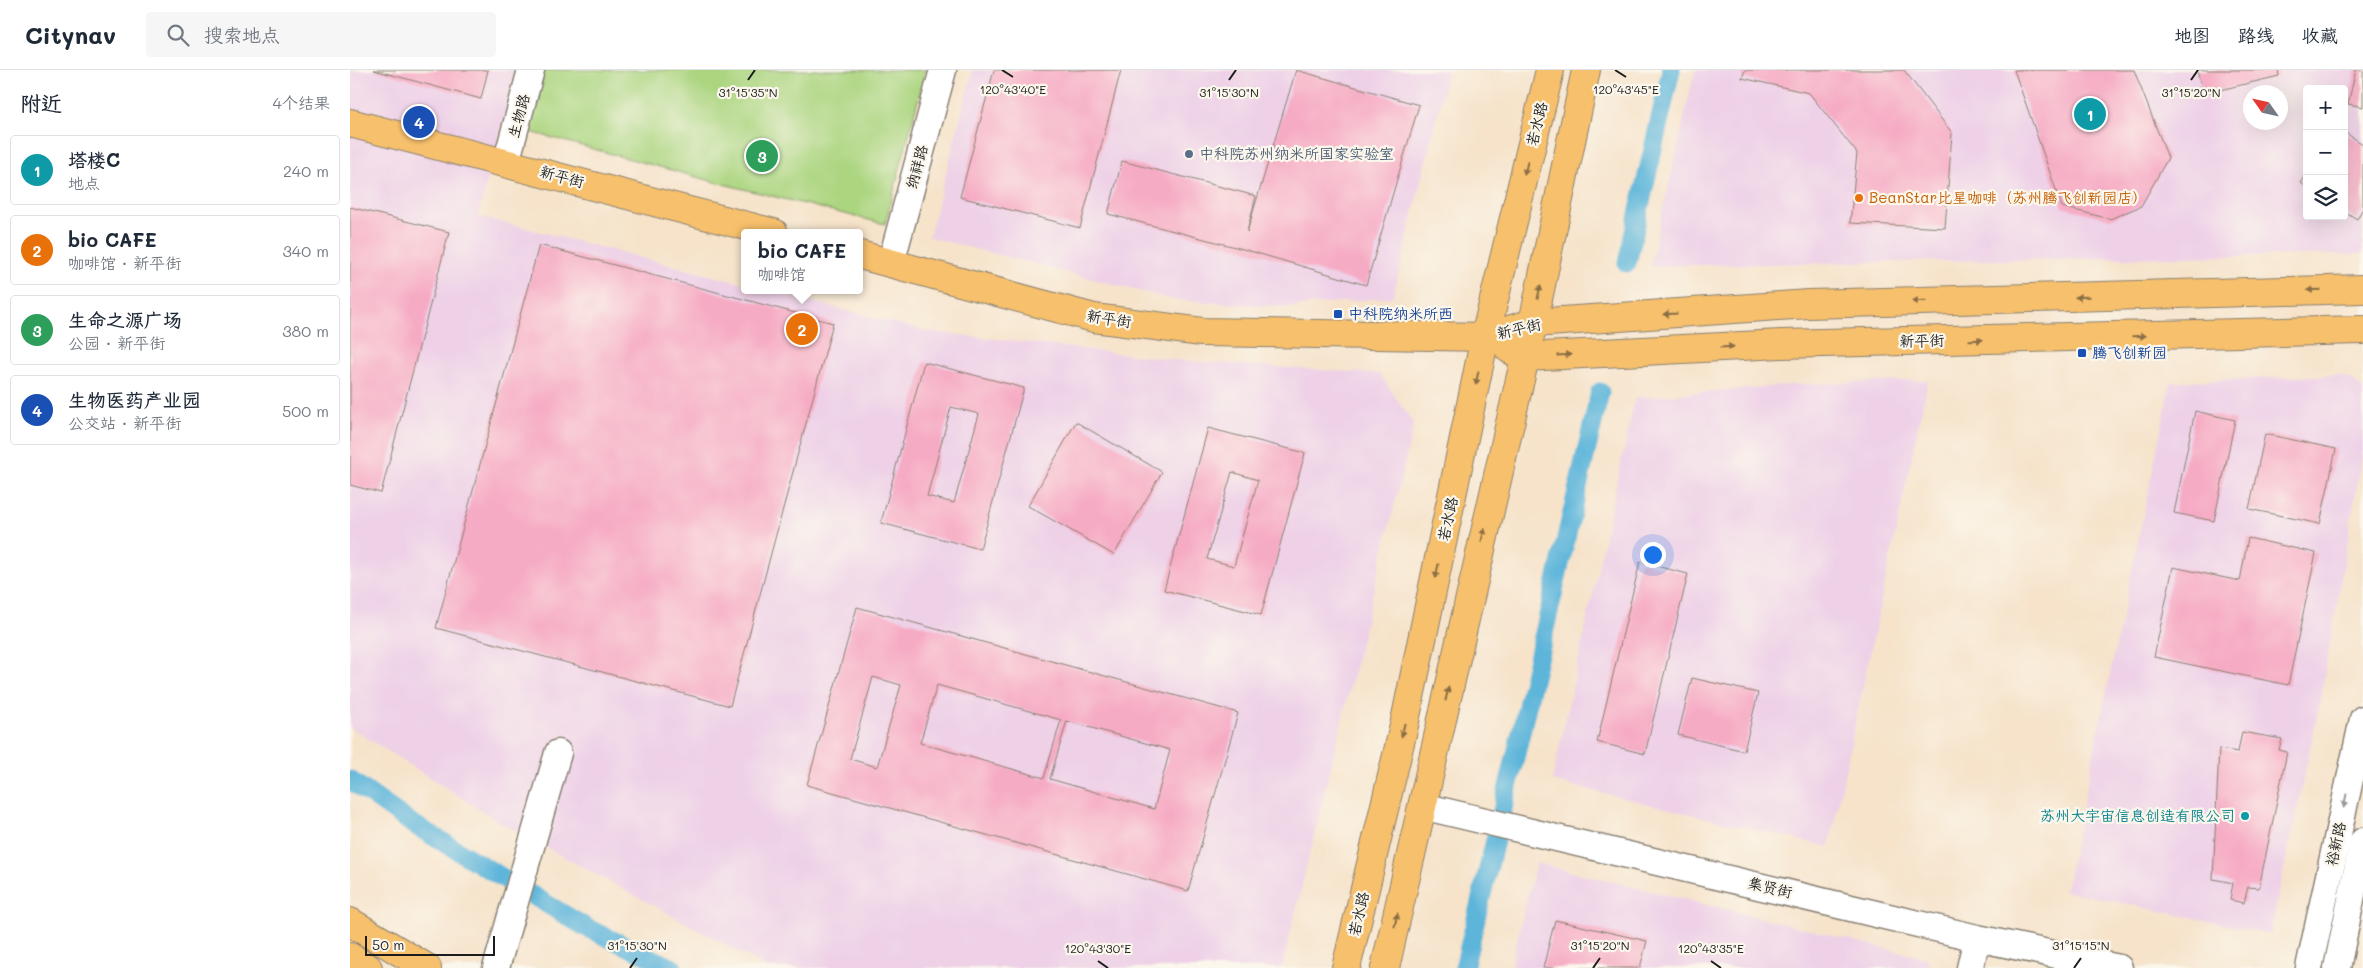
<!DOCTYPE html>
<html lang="zh">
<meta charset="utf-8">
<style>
body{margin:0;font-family:Mali,"LXGW WenKai TC",sans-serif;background:#f6f6f7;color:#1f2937}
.controls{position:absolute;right:15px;top:15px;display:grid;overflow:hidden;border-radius:5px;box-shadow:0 5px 20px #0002}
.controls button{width:45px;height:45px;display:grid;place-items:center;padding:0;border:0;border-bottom:1px solid #e0e1e3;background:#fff;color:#1f2937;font:25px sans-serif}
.compass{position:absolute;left:1893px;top:15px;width:45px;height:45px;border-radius:50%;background:#fff;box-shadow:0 5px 20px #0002;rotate:304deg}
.scale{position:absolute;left:15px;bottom:12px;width:130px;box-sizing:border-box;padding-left:5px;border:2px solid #1c1c1c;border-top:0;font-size:14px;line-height:18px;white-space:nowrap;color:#1c1c1c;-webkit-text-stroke:4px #fbf7ec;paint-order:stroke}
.you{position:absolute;left:1302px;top:484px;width:18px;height:18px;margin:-12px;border:4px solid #fff;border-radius:50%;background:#1a73e8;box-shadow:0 0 0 8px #1a73e833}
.badge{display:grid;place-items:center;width:32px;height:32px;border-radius:50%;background:#d93025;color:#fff;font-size:16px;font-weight:700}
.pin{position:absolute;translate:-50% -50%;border:2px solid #fff;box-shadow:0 1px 5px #0006}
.popup{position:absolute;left:391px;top:159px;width:122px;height:65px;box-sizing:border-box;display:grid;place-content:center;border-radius:5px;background:#fff;filter:drop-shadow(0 1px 4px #0005);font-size:16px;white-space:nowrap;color:#747a83}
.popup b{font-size:19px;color:#1f2937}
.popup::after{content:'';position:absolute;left:50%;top:100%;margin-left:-10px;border:10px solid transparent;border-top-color:#fff}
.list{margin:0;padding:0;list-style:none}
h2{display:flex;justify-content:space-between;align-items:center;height:65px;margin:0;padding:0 20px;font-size:21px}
h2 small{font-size:16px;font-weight:400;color:#747a83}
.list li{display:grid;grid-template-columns:32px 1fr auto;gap:15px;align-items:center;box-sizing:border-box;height:70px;margin:0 10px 10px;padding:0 10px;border:1px solid #e0e1e3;border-radius:5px}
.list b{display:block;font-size:19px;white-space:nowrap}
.list p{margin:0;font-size:16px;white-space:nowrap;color:#747a83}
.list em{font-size:16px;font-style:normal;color:#747a83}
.icon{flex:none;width:28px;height:28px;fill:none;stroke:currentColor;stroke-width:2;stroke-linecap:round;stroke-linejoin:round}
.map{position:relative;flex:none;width:2013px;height:898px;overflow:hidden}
header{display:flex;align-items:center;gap:30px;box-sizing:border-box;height:70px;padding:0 25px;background:#fff;border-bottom:1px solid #e0e1e3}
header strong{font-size:24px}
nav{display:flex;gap:28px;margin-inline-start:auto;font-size:18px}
.search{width:350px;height:45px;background:#f6f6f7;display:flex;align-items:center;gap:12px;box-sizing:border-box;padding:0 18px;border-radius:5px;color:#747a83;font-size:19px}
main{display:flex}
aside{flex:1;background:#fff}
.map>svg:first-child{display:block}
.built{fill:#eed0e7;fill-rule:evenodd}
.green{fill:#acd580;stroke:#64784e}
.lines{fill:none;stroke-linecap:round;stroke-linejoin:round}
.canal{stroke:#5db5da;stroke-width:19}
.building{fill:#f6abc4;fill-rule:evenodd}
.minor-casing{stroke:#898073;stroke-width:29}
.major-casing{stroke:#898073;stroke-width:30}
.minor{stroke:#fff;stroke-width:26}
.major{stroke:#f7c06c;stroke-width:28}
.oneway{fill:#8a6e44}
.oneway2{fill:#999}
.ticks{fill:none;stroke:#1c1c1c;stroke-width:2}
.service-dot{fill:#5c6f8a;stroke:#fbf7ec;stroke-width:2}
.food-dot{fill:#e8710a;stroke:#fbf7ec;stroke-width:2}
.transit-dot{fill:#1a4fb4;stroke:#fbf7ec;stroke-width:2}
.culture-dot{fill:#0f9aa8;stroke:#fbf7ec;stroke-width:2}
.labels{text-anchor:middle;stroke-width:4.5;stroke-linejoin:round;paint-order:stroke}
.street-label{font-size:15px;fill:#1c1c1c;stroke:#fbf7ec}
.service-label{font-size:15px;fill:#4e5e75;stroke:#fbf7ec;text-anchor:start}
.food-label{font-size:15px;fill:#c56008;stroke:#fbf7ec;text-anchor:start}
.transit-label{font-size:15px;fill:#164399;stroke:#fbf7ec;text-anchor:start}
.culture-label{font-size:15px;fill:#0d838f;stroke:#fbf7ec;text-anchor:end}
.ticks-label{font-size:12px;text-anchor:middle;fill:#1c1c1c;stroke:#fbf7ec;stroke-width:4.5;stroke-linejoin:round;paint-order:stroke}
</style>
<header>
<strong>Citynav</strong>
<div class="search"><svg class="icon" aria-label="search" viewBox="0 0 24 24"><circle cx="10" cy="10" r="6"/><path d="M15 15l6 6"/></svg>搜索地点</div>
<nav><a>地图</a><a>路线</a><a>收藏</a></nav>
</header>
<main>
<aside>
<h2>附近<small>4个结果</small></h2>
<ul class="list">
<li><span class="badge" style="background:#0f9aa8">1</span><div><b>塔楼C</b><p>地点</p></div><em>240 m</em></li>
<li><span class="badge" style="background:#e8710a">2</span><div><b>bio CAFE</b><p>咖啡馆 · 新平街</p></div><em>340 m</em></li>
<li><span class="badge" style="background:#2e9e5b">3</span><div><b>生命之源广场</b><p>公园 · 新平街</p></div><em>380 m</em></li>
<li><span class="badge" style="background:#1a4fb4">4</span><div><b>生物医药产业园</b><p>公交站 · 新平街</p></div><em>500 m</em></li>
</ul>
</aside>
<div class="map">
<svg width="2013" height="898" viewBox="0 0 2013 898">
<rect width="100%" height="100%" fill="#fbf7ec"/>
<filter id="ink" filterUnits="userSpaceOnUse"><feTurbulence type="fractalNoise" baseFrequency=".02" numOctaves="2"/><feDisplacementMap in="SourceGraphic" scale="10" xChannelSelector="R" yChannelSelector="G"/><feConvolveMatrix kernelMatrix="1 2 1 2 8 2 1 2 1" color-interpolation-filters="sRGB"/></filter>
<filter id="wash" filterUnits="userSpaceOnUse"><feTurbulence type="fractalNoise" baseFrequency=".0096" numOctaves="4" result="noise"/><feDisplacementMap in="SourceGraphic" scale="20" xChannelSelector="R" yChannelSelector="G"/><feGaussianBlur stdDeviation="1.12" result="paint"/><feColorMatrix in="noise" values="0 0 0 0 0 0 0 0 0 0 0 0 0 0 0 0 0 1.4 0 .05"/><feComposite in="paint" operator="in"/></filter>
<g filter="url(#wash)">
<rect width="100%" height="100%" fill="#f6e3ca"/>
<path class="built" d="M0,0h167l-39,146 266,68v6h24l157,41 261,30 194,13 34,50 -132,544h-513l-268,-145 -151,-96z
M623,0h475l-55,227 -105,10 -114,-7 -245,-63z
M1345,0h668v184l-713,12zM1957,19h37v127h-37zM1900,22h30v30h-30z
M1989,305l13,4 11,11v60l-44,257 -49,227 -205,-43 106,-509z
M1578,310l-99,467 -277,-66 83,-383 153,-13z
M1186,793l393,96 -2,9h-417z"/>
<path class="green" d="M194,0h382l-41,154 -170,-42 -188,-51z"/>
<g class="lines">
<path class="canal" d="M1277,193l44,-193
M0,710l61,43 176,105 86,40
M1114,898l51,-210 85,-366"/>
</g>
<g id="blocks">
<path class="building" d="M24,0h114l-7,29z
M644,0h127l-41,158 -120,-31z
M946,0l123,35 -53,180 -123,-36 -135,-35 14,-53 134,35 -9,36z
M1395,0h159l48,63 -7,95 -95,-5 7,-70 -48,-60 -67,-15z
M1664,0h120l34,88 -27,48 -31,13 -48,-12z
M1847,0h81l1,6 -76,18z
M2006,0h7v37l-15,-3z
M1994,62l19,12v64l-6,11 -13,-8z
M1957,104v13l-6,-4z
M0,137l99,25 -68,261 -31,-8z
M189,175l294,78 -103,383 -294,-78z
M574,292l100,26 -44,161 -99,-26zM601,337l28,7 -25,89 -27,-7z
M1845,341l40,9 -21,101 -40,-8z
M726,352l86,50 -48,83 -86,-49z
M858,358l97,25 -44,162 -97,-25zM882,402l26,8 -24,86 -27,-7z
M1915,364l71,15 -16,75 -71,-15z
M1898,468l68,15 -28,132 -134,-28 19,-90 67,14z
M1290,492l48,12 -43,180 -48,-12z
M507,537l381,106 -50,178 -381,-106zM523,607l28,8 -24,82 -27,-8zM587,615l124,35 -17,58 -124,-35zM717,651l103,29 -16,59 -104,-30z
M1342,608l66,15 -14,58 -66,-16z
M1892,662l40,7 -3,11 8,2 -28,136 -11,-1 -4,16 -14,-3 3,-17 -20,-4 6,-130 19,3z
M1205,850l92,21 -7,27h-97z"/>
</g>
</g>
<g filter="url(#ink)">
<use href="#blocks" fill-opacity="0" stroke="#898073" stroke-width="1"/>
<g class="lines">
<defs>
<path id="minor" d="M156,93l25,-93
M541,193l52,-193
M1072,736l555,132 142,30
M146,898l62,-215
M1620,898l7,-30
M1959,898l54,-249
M1987,898l26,-127"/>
<path id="major" d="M0,53l424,110
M510,185l234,63 108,14 283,5 48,-14 276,-19 554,-15
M1159,279l15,8 257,-13 582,-14
M0,852l77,46
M0,887l18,11
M996,898l58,-242 81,-389 65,-267
M1035,898l148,-645 53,-253"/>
</defs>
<use href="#minor" class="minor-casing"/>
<use href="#major" class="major-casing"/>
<use href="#minor" class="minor"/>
<use href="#major" class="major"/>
</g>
<defs><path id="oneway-solid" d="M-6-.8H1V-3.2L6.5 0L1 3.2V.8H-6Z" transform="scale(1.25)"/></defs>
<g class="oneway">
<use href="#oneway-solid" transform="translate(1176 98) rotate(104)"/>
<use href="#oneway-solid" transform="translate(1964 220) rotate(178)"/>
<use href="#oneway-solid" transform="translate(1189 222) rotate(-78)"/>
<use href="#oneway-solid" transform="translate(1732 227) rotate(178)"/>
<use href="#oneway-solid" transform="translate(1569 231) rotate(178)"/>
<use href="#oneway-solid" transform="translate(1320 244) rotate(176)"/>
<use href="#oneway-solid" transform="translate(1789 266) rotate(-1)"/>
<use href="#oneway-solid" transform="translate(1626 270) rotate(-1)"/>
<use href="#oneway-solid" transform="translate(1377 277) rotate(-3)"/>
<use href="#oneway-solid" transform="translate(1214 285) rotate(-3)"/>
<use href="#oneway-solid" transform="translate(1127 308) rotate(102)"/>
<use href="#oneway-solid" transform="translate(1133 465) rotate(-77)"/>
<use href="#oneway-solid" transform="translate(1087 501) rotate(102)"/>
<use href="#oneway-solid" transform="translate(1097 624) rotate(-77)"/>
<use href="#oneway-solid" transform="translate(1053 660) rotate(103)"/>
<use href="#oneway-solid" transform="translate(1046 850) rotate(-77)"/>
</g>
<use class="oneway2" href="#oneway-solid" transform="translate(1995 731) rotate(102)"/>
</g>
<path class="ticks" d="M652,0l11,7M1265,0l11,7M398,10l7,-10M879,10l7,-10M1841,10l7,-10M748,891l10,7M1361,891l10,7M280,898l7,-10M1243,898l7,-10M1724,898l7,-10"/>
<circle class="service-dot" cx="839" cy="84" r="5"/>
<circle class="food-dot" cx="1509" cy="128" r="5"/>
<g class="transit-dot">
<rect x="983" y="239" width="10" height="10" rx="2.5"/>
<rect x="1727" y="278" width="10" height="10" rx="2.5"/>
</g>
<circle class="culture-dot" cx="1895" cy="746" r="5"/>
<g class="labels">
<g class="street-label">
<text transform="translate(169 46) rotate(-75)" y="5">生物路</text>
<text transform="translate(1187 54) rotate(-76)" y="5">若水路</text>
<text transform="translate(567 97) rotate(-75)" y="5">纳祥路</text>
<text transform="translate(212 107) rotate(15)" y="5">新平街</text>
<text transform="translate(759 249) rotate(9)" y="5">新平街</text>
<text transform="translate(1169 259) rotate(-13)" y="5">新平街</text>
<text transform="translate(1572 271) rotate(-1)" y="5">新平街</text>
<text transform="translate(1098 449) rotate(-78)" y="5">若水路</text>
<text transform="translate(1986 774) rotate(-78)" y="5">裕新路</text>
<text transform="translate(1420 818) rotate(13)" y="5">集贤街</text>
<text transform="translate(1009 844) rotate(-77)" y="5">若水路</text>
</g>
<g class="service-label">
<text x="849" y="89">中科院苏州纳米所国家实验室</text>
</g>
<g class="food-label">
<text x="1519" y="133">BeanStar比星咖啡（苏州腾飞创新园店）</text>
</g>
<g class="transit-label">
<text x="998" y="249">中科院纳米所西</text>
<text x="1742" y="288">腾飞创新园</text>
</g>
<g class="culture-label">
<text x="1885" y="751">苏州大宇宙信息创造有限公司</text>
</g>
</g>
<g class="ticks-label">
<text x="663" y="24">120°43'40"E</text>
<text x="1276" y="24">120°43'45"E</text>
<text x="398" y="27">31°15'35"N</text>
<text x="879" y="27">31°15'30"N</text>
<text x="1841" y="27">31°15'20"N</text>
<text x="287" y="880">31°15'30"N</text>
<text x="1250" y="880">31°15'20"N</text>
<text x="1731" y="880">31°15'15"N</text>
<text x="748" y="883">120°43'30"E</text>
<text x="1361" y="883">120°43'35"E</text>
</g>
</svg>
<div class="controls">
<button>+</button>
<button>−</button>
<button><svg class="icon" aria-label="layers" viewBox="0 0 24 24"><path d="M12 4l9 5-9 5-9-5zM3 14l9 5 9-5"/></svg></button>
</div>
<svg class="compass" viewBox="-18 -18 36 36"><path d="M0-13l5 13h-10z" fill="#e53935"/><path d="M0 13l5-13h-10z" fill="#747a83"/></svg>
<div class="scale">50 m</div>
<div class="you"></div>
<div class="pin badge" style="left:1740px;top:44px;background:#0f9aa8">1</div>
<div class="pin badge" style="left:452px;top:259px;background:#e8710a">2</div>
<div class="popup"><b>bio CAFE</b>咖啡馆</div>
<div class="pin badge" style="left:412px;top:86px;background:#2e9e5b">3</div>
<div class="pin badge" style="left:69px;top:52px;background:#1a4fb4">4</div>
</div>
</main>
